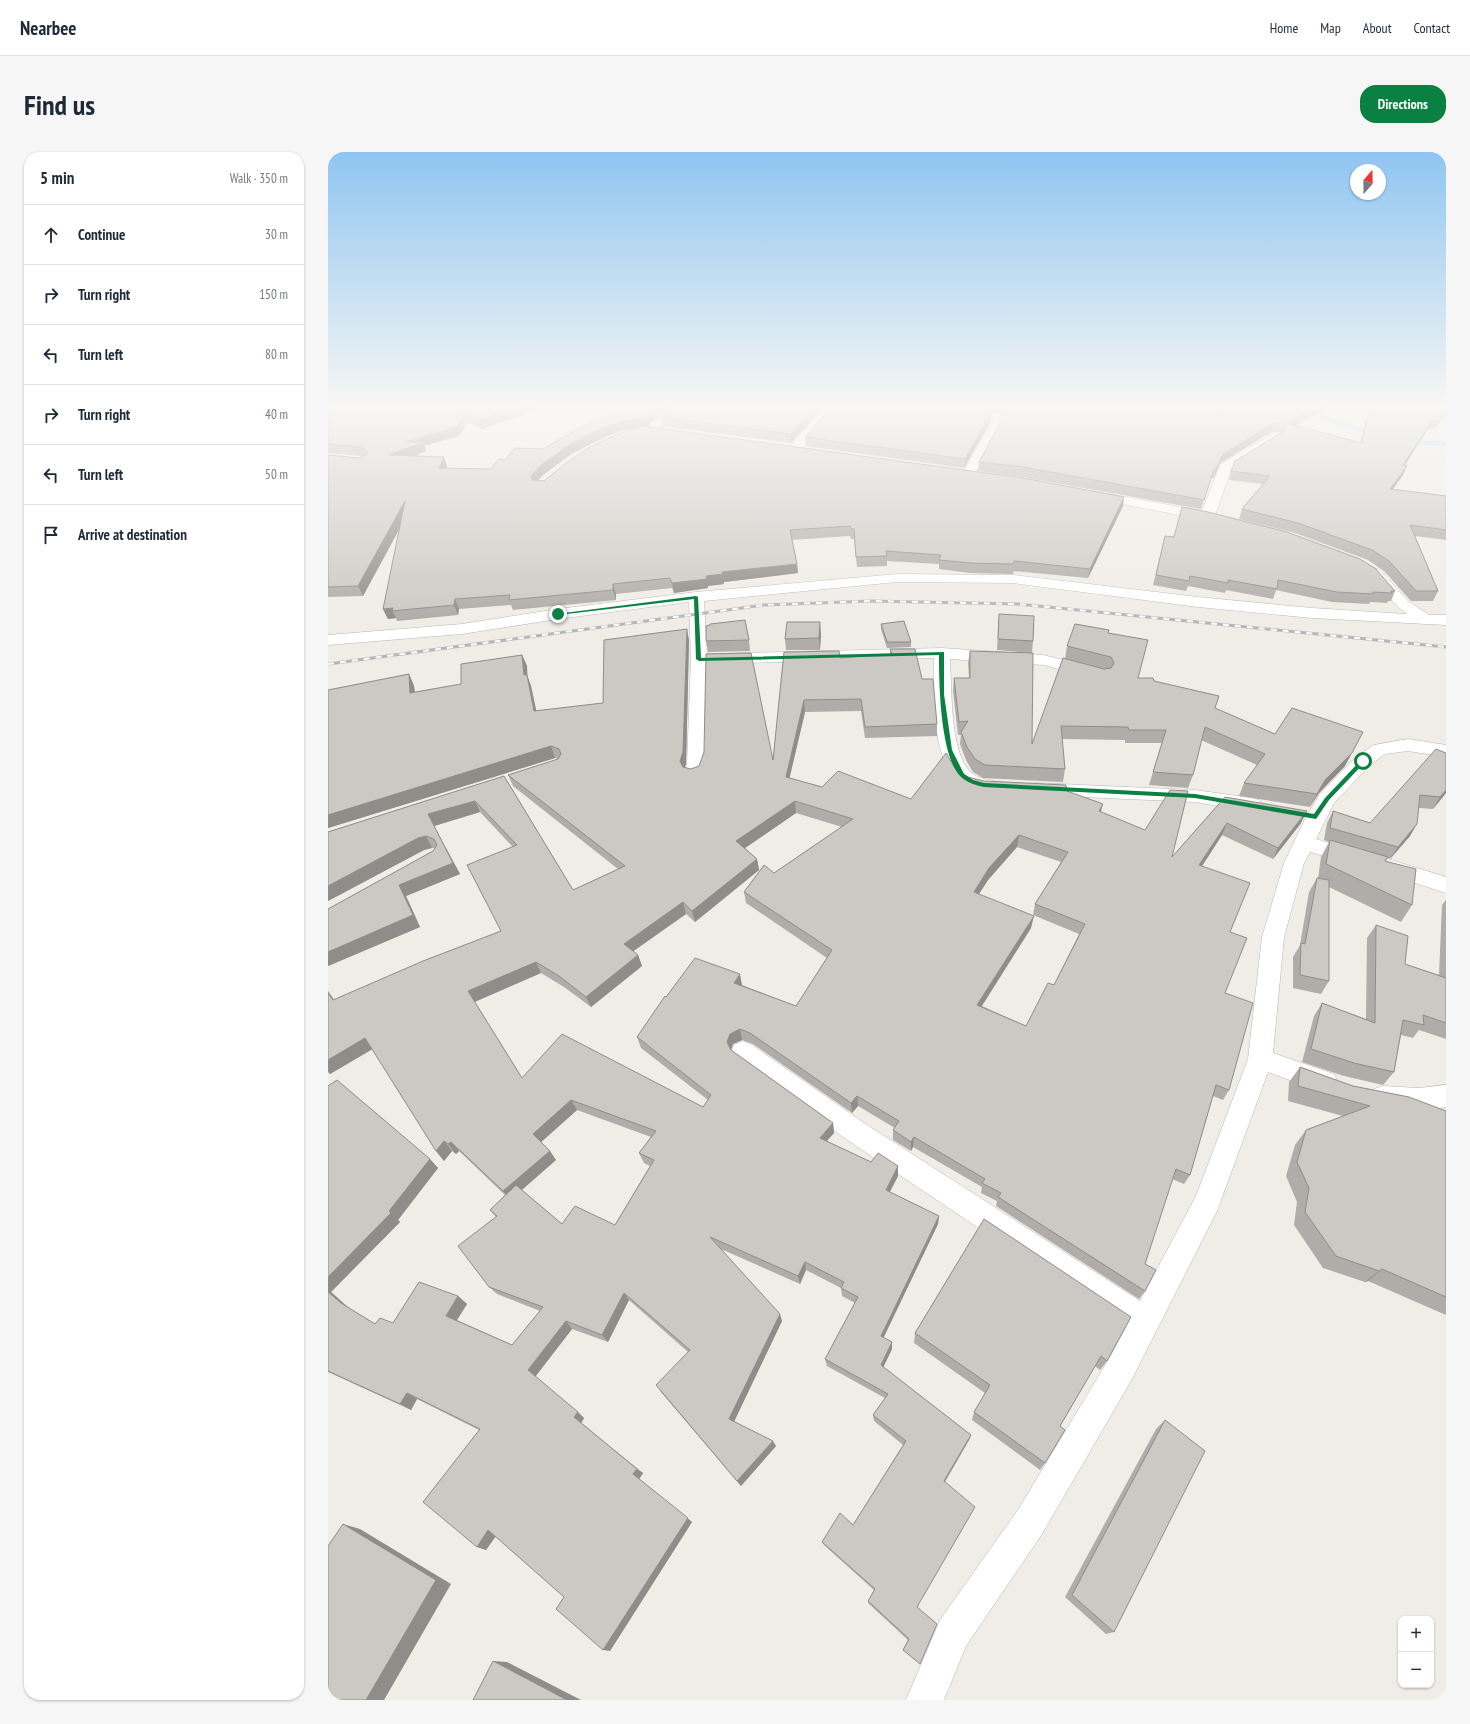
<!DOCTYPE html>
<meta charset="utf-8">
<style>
body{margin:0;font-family:"PT Sans Narrow",sans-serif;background:#f6f6f7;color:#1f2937}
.controls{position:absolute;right:12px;bottom:12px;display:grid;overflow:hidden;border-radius:8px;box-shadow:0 1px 3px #0004}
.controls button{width:36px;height:36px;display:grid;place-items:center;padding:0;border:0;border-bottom:1px solid #e0e1e3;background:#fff;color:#1f2937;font:20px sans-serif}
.compass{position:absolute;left:1022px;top:12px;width:36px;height:36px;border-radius:50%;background:#fff;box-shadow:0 1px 3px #0004;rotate:20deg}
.stop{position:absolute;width:12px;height:12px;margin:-9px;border:3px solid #0b8043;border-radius:50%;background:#fff}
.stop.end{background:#0b8043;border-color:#fff;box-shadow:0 1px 4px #0008}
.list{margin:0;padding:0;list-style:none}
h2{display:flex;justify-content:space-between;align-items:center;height:52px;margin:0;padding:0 16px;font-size:17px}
h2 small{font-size:13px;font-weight:400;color:#747a83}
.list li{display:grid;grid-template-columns:26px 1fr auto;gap:12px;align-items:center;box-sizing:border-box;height:60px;padding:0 16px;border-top:1px solid #e0e1e3}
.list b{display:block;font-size:15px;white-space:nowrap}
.list em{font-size:13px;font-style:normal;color:#747a83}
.icon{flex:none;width:22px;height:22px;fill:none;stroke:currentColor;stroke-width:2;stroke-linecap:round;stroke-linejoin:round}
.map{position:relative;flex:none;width:1118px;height:1548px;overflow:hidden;border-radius:16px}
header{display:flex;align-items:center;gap:24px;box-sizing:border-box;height:56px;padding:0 20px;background:#fff;border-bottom:1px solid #e0e1e3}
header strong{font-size:19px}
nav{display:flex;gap:22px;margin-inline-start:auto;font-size:14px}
.intro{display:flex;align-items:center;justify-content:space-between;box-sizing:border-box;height:96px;padding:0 24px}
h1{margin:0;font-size:28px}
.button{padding:10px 18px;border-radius:16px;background:#0b8043;color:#fff;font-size:14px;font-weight:700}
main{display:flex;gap:24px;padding:0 24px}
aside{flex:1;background:#fff;border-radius:16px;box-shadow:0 1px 3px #0004}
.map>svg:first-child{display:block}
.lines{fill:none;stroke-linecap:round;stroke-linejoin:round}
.stream{stroke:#a9dffe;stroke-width:4.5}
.minor-casing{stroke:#b4b7bb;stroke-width:1}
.minor{fill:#fff;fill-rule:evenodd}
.rail-casing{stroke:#b5b6b7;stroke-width:3}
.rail{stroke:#fff;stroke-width:2;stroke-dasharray:6;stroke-linecap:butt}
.wall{fill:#afaca9;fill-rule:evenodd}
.shaded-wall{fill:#8f8c89}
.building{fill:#ccc8c4;stroke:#8f8c89;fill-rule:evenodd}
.route{fill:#0b8043}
</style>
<header>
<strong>Nearbee</strong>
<nav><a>Home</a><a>Map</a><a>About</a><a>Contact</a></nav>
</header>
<div class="intro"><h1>Find us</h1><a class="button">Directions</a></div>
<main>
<aside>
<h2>5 min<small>Walk · 350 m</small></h2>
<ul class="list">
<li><svg class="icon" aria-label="ahead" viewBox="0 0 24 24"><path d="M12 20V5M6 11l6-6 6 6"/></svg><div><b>Continue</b></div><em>30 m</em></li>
<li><svg class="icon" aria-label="right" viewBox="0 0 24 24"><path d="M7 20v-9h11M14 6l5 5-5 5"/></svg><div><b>Turn right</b></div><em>150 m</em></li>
<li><svg class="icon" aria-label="left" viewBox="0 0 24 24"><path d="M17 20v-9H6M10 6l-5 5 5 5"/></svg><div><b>Turn left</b></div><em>80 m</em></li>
<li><svg class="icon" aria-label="right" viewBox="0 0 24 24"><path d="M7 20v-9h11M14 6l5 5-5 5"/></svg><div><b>Turn right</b></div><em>40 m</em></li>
<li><svg class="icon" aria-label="left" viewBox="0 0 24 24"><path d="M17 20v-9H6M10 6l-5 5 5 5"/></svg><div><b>Turn left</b></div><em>50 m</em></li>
<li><svg class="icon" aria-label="arrive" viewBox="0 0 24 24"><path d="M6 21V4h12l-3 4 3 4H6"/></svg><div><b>Arrive at destination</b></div></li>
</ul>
</aside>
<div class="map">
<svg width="1118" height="1548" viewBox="0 0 1118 1548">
<rect width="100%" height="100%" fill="#f0ede7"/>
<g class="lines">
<path class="stream" d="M991,264l54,18
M1082,290l36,2"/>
<defs>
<path id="minor" d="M350,254h14l-31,20h-8l-2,-2 2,-2z
M498,254h12l-40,47h-8l-2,-3 2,-3z
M634,256l37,6 6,5 -31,56 -6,4 -6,-4 31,-55 -35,-7 -2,-2z
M948,280l6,4 -2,3 -49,30 -17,50 -7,1 -113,-21 -7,-4 7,-4 108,20 19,-47z
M1046,416l5,1 29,32 21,14h17v10l-134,-7 -114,-11 -185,-24 -116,-1 -193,19 3,53 235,-6 101,7 53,13 2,4 -2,4 -6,1 -47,-12 -93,-6c2,28 -1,98 23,115 6,5 14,5 21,7l3,4 -3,4c-8,3 -14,2 -21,-1 -45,-12 -38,-94 -39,-130h-4l-223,6 -2,100 -5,13 -7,2 -7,-2 -2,-4 3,-9 4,-105 -2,-57 -131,17 -96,15 -134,11v-10l134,-11 96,-15 138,-17 201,-18 116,1 185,22 114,11 95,6 -9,-7 -29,-32 -2,-3 2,-3z
M1080,587l38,6v12l-38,-6 -23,3 -15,11 -36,38 -18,36 46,14 3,5 -3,5 -7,2 -45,-13 -6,11 -20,74 -11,116 61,21 4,8 -4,8 -9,3 -57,-21 -51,139 -85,168 -90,155 -76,112 -22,54h-38l34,-80 78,-110 92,-153 16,-30 -280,-188 -112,-80 -3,-7 3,-7 9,-4 9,4 112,78 276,178 56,-105 52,-137 14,-122 22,-74 22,-46 14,-23 36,-37 18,-12z
M709,631l158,7 57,8 7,2 3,5 -3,5 -7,2 -57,-10 -158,-7 -7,-1 -3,-5 3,-5z
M1060,707l58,18v16l-65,-21 -3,-5 3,-5z
M1118,933v22c-23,3 -50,6 -72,-2l-4,-8 4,-8 9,-3 36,2z"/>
</defs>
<use href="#minor" class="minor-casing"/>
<use href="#minor" class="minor"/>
<defs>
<path id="rail" d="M0,512l436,-59 107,-4 147,3 428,43"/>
</defs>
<use href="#rail" class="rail-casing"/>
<use href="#rail" class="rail"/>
</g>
<path class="wall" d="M0,254h219l-65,23 -16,-7 -5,13 -37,11 2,5 -11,5 32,10v2l43,1 15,-9 38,-11 109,-28 -2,2v3h-4l477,80 -35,72 -74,-7 -1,3 -43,-1 -31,-4v-5l-52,-3v5l-30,1 -3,-28h-3l-1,-3 -58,4 5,24 1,9 -74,9v2l-16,2v2l-34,5 -2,-5 -56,6v6l-103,10 -2,-5 -52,4 -1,6 -61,6 -1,-3 -8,1 -5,-10 17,-81 -37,68 -35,1v-142l32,3 3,-2 -35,-3zM308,276l-92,53 -6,-1 5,-5 28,-21 36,-18 18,-6z
M496,254l-33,37 -129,-17 -1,-9z
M636,254h237l15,4 -13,-4h129l-37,20 65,16 9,-36h77v7l-12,17 -6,-1 -23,36 2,1 -4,9 -11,15 54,6v44l-31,-4 23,55 -5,10h-22l-27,-30 -16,-11 -73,-27 -56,-14 3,-10 21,-25 -34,-4 2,-9 50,-38 -1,-1h-9l-51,31 -6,15h-3l-10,31 -179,-32 -44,-6 1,-9 25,-45 -6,-5 -13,-4z
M663,269l-27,47 -158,-22 -1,-9z
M837,384l230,55 -4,10h-3l-1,2 -17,-1 -1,2 -37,-2 -56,-12 -3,9 -47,-9 -1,3 -37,-7 -2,5 -33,-6z
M671,462l34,27 -1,12 -35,-3z
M553,472l30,18v5l-24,1 -6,-19z
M493,481l-1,17h-34l-1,-11z
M781,481l29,45 16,3 191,85 -26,27 -9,14 -71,-11 5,-13 13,-18 -56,-25 -8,35 -5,13 -39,-3 13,-42h-37v-3l-63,-1 3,30 -2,13 -80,-4 -10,-6 -7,-12 -6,-16 1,-9h-3l-5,-44 1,-13h15l-1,-15 2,-12 62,93 33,-85 2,-13z
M361,488l-3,124 -2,3 7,2 82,-9 11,-108 56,6 50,-4v-5l32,30 15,45v12l-72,2 -4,-27 -56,1 -16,66 33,9 89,12 44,-31 13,9 16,4 83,10 34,21 71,45 53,-60 76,26 -28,36 -51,-24 -20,31 28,66 -5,61 4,97 -6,10 -10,-4 -23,79 -6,9 -12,-5 -27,85v27l-6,8 -143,-93 1,-5 -16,-8 1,-6 -69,-40 -2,4 -18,-11v-10l2,-2 -37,-22 -6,7 -99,-69 -11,-4 -9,4 -2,6 102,73 1,10 -7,8 44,21 27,4v10l-8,16 49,24 -1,8 -55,114 9,4v7l-9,18 88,68 -2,5 -24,42 -27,125 2,57 -17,-14 5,-10 -40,-37v-2l6,-11 -50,-45 -2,-3 31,-17 50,-80 -29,-24 -1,-6 12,-17 -58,-32 -2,-7 30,-56 -13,-7 -1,-8 -35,-18 -6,14 -79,-35 61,72 -48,100 42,25 -35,40 -81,-95 28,-39 -59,-52 -21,42 -36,-13 -37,48 49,41 -3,5 62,50 -4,6 53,43 -82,129 -46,-54 -68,-61 -10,14 -9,-3 2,-117 -62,-31 -6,11 -83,-38v-286l110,82 -40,52 2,2 -69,70 18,16 26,16 18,-1 65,-27 9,8 -10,16 55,25 28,-34 -43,-17 -8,-7 7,-70 -6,-7 15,-15 -46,-44 -3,3 -4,-3 -8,10 -8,-10 -63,-102 -43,25 4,-74 167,-69 11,-85 -32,-34 -46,14 26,48 -54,22 14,31 -92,39v-57l105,-58 2,-3h-3l-8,2 -96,51v-69l176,-56 69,114 45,-21 -105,-83 -5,-11 50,-16 -3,-1 -227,70v-138l81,-16 5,12 1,6 46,-8 61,-29 5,11v9l4,11 5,25 67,-8zM468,661l46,14 -68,46 -30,19 2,11 81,55 -31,48 -54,-21 -76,12 -29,40 4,11 67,52 -5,7 -181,-29 -47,-76 66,-29 23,14 27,20 51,-41 -4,-11 -5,-4 53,-37 9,8 64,-52 -2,-11 -12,-11zM689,695l44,15 -26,42 -2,11 46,19 -25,51 -28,41 -44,-20 49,-78 -52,-34 9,-14zM249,958l74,27 -12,16 5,10 6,3 -35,59 -53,-1 -40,-34 34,-30 -15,-18z
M421,488l1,11 -42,1 -2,-11z
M1118,601v40l-13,16 -14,-1 -9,28 -20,23 -2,-1 -2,3 26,44 -11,17 -72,-35v94l-8,13 -28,-6v-31l7,-12 9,-53 8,-14 1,1 3,-22 8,-15 -5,-2 3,-17 6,-12 37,12z
M1118,748v139l-27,-9 -6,8 -12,-3 -7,37 -11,13 -39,-9 -42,-14 12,-46 8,-13 44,16 1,-81 9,-13 29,39 34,11 3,-70z
M972,915l53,19 93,25v204l-78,-34 -3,1 -42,-14 -29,-43 3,-23 -11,-26 9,-31 11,-15 37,-14 -55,-15 1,-19z
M656,1067l123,142 -7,9 -5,-4 -35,60 -15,37 -5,7 -68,-50 2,-8 11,-19 -71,-50 1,-10z
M837,1268l-51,212 -8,2 -41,-37 91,-168z"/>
<path class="shaded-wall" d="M192,254h27l-65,23 -3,-9z
M332,254h16l-24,15 -2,2v3l-25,4 -18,6 -36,18 -28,21 -9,10 -2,-5 -1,-4 9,-10 29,-21 36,-18 18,-6 25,-6 3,-3z
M488,254h8l-33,37v-9z
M991,254h13l-48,25 2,-5v-3z
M1118,258v3l-12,17 4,-9z
M663,260v9l-27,47 1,-9z
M136,261l2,9 -5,13 -37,11 2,5 -33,13 -4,-9 17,-13z
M1104,268l-4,9 -29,45 4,-9z
M946,271l-3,9 -51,31 -6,15 2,-9 7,-15z
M116,305l3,9 -4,11 -4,-9z
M1079,314l-4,9 -17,24 4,-10z
M796,345l-1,9 -35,72 2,-9z
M77,349l4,10 -46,85 -5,-10z
M469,412l1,9 -74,9v2l-16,2v2l-34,5 -2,-10 50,-11z
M285,432l3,10v6l-3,-10z
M127,447l4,10 -1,6 -4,-10z
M65,456l-1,3 4,7 -8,1 -5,-10z
M492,470l1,11 -1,17 -1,-12z
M359,477l2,11 -3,124 -3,9 -3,-12z
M194,503l5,11 1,21 -4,-12z
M81,522l5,12 2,18 -6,-11z
M199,523l4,11 8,37 -5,-12z
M476,548l1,12 -18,77 -1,-12z
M1035,580l-18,34 -26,27 -9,14 7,-13 8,-14z
M223,594l4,12 -227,70v-13z
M1118,638v3l-13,16 7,-12z
M147,649l5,11 -46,14 26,48 -54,22 14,31 -92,39v-14l71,-67 54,-22 -25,-49z
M467,649l1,12 -58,40 -2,-12z
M775,652l-3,11 -1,-4z
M979,659l-6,12 -28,36 5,-11z
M899,671l-5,12 -27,42 4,-12z
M1089,672l-7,12 -20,23 8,-12z
M691,683l-2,12 -29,33 -15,23 1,-11 15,-24z
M98,684l6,12 -8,2 -96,51v-15l90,-48z
M429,707l2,11 -64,52 -3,-11z
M355,750l3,12 -58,41 -4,-11z
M706,764l-3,12 -55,87 1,-10z
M310,803l4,11 -51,41 -5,-10z
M208,810l5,11 -67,29 -6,-11z
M412,822l2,11 -6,9 -2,-11z
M0,839l14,20 -9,-11 -5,-7z
M412,877l2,11 -9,4 -3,9 -3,-11 3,-8z
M37,886l9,10 -44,26 -2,-2v-12z
M529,944l1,10 -6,7 -1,-10z
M243,948l6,10 -38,34 -6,-10z
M505,971l1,10 -13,14 -1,-9z
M586,985l-1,10 -2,4v-9z
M116,989l8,10 -8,10 -8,-10z
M123,990l8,9 -3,3 -8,-10z
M222,999l6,9 -46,40 -7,-9z
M102,1007l8,9 -40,52 2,2 -69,70 21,19 -11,-8 -13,-11v-15l61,-66z
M570,1014v10l-12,23v-9z
M611,1064l-1,8 -57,119v-7z
M477,1110l1,8 -6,14 -2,-8z
M1054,1117l-14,12 -3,1 14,-11z
M296,1141l5,7 -21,42 -6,-7z
M130,1144l9,8 -12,19 -9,-7z
M452,1162l2,7 -49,103 -4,-5z
M238,1169l6,8 -37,48 -7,-7z
M564,1190v7l-11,23v-7z
M79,1241l10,6 -6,11 -11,-6z
M250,1260l6,6 -3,5 -7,-6z
M643,1283l-2,5 -27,46 2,-5z
M445,1289l3,5 -35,40 -4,-5z
M309,1317l6,4 -4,6 53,43 -82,129 -7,-1 30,-176z
M15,1372l17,5 91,55 -67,116h-18z
M160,1378l10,3 -12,17 -9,-3z
M165,1509l14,1 74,38h-14z"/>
<path class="building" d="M2,254h190l-41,14 -15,-7 -6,13 -52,16h17l-34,13 55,2 -5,11 51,1 9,-10 6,1 10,-12 28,1 30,-17 54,-26h33l-9,6 -3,3 1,2 -26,4 -18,6 -36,18 -29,21 -9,10 1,4 12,1 22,-18 24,-16 26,-12 26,-9 381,52 101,19 -34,72 -76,-8v3l-43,-1 -32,-3 2,-5 -55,-4 1,5 -31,1 -2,-28h-3l-1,-3 -60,4 7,34 -75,8 1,2 -17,2 1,3 -35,4 -2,-5 -57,6v6l-104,10 1,-5 -55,4 -1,6 -62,6 1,-3 -10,1 22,-108 -47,85 -30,1v-132l32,3 8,-5 -8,-6 -32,-3v-37z
M351,254h137l-25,28 -130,-17z
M504,254h119l13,1 27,5 -26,47 -160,-22z
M674,254h199l17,5 8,-4 -1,-1h94l-33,17 76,20 8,-37h76v4l-8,11 -6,-1 -29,45 4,1 -17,23 56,7v34l-36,-5 28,66h-22l-27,-30 -17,-11 -74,-27 -56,-14 28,-33 -39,-5 4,-10 49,-30 2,-5 -3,-3h-9l-51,31 -7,15h-2l-10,31 -181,-33 -44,-5 28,-52z
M854,355l26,5 79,20 73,27 16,10 19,22h-4l1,2 -19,-1v2l-36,-2 -59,-12 -1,9 -49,-9v3l-38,-7 -1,5 -33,-6 9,-39 9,1z
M671,462l35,2 -1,25 -35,-2z
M417,468l4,20 -43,1v-15l4,-1v-1z
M576,469l7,21h-24l-6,-18z
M459,470h33l-1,16 -34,1z
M747,472l34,6 -1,3 40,7 -10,38h15l1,3 65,15 -4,12 60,26 17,-26 71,24 -11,21 -27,27 -8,14 -73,-11 21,-29 -60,-27 -12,48 -40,-3 13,-42h-37l-1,-3 -67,-1 4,43 -80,-4 -10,-6 -8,-12 -6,-15 7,-11 -9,1 -5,-44h16v-27l63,2 -1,91 31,-86 41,11 7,-1 3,-5 -3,-6 -44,-11z
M359,477l-4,123 -3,9 3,6 8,2 8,-3 5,-14 2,-98 45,-1 22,107 11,-108 55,-1 1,7 52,-4 -2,-5h25l7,30h11l4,45 -72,3 -4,-28 -57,1 -18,77 36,10 16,-16 73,28 35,-46 9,15 13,9 16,4 82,4 1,6 36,13 -4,7 46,19 25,-40 18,1 -16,66 53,-60 82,14 -29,37 -51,-25 -28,42 51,18 -20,49 17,6 -22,55 28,10 -24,87 -13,-5 -26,90 -14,-6 -31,95 11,6 -11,21 -147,-94 3,-4 -19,-10 3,-4 -71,-42 -3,5 -18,-12 6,-9 -42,-25 -6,7 -101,-70 -10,-4 -10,5 -3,8 4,8 102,73 -13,15 51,24 7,-9 20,13 -12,24 53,26 -58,120 11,6 -11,23 90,70 -27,46 31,26 -58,100 20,17 -17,40 -17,-14 6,-11 -41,-38 7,-12 -53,-47 18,-29 13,12 53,-84 -33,-26 15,-21 -63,-35 33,-62 -17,-9 3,-6 -39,-20 -7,14 -88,-39 70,77 -51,105 44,22 -36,40 -81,-96 34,-35 -66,-57 -22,42 -36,-14 -38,49 50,42 -4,5 63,52 -4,5 55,44 -85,132 -47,-41 8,-12 -76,-67 -11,17 -54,-45 57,-73 -73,-36 -7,11 -72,-33v-79l13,11 34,21 5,-6 13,5 26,-41 39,14 -12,20 66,29 31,-38 -54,-20 -31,-41 39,-30 -7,-6 26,-25 46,39 13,-18 40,19 39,-65 -15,-7 17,-22 -85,-31 -38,34 17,17 -47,40 -52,-49 -3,2 -4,-3 -8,10 -71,-113 -37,22v-67l5,7 90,-39 78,-30 -34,-66 50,-20 -42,-44 -47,13 25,49 -54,22 14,30 -85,37v-43l105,-58 4,-6 -3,-6 -8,-3 -8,2 -90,48v-54l176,-56 69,114 52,-24 -117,-91 50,-16 3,-5 -2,-5 -8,-3 -223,69v-125l81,-16 1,19 51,-9v-20l61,-9 2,20h3l7,36 69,-8 1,-63zM467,649l58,18 -79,54 -10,-8 -20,27 88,58 -36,56 -62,-23 6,-9 -45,-16 -29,39 -1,-1 -28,41 74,58 -8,12 -141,-73 -40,44 -54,-87 68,-29 23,14 27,21 52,-42 -14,-11 59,-42 9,9 65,-52 -21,-18zM691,683l49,17 -33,52 50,20 -31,61 -6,-2 -22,43 -49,-21 57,-89 -60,-24 15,-24z
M1108,597l10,4v37l-6,7 -20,-2 -3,29 -19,23 -68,-19 3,-17 37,12z
M1002,688l58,17 -3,4 31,8 -4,36 -86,-41z
M989,726l12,2v101l-29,-6 1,-32 4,1z
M1048,773l32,11 -3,28 41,14v45l-23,-8 1,10 -21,-5 -9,52 -40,-9 -43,-14 11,-46 53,20z
M972,915l53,19 56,11 37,14v186l-64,-28 -3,2 -43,-15 -31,-44 4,-24 -12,-26 9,-32 64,-24 -72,-20z
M9,928l93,79 -41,52 2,2 -63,64v-191z
M656,1067l147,98 -24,44 -6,-5 -41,70 5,4 -20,33 -71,-51 16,-27 -75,-52z
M837,1268l40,31 -91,181 -42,-37z
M15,1372l93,56 -70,120h-38v-154z
M165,1509l74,39h-94z"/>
<linearGradient id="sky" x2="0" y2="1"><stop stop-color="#8fc5f1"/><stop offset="0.54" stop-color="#f8f7f4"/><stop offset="1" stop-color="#f8f7f4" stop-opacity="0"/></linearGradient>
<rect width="1118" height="471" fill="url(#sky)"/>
<path class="route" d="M368,444l2,1 3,61 243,-6v42l8,56 12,24 9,6 11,3 211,11 119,20 11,-16 36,-38 5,1 -37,39 -13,19 -121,-21 -211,-11c-9,-2 -16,-4 -23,-10 -21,-20 -22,-94 -22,-122l-240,6 -3,-2 -2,-60 -136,16 -2,-1z"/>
</svg>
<div class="controls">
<button>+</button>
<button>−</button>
</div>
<svg class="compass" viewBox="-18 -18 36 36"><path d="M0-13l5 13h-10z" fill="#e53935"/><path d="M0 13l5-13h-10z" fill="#747a83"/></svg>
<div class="stop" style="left:1035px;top:609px"></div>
<div class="stop end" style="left:230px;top:462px"></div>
</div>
</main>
